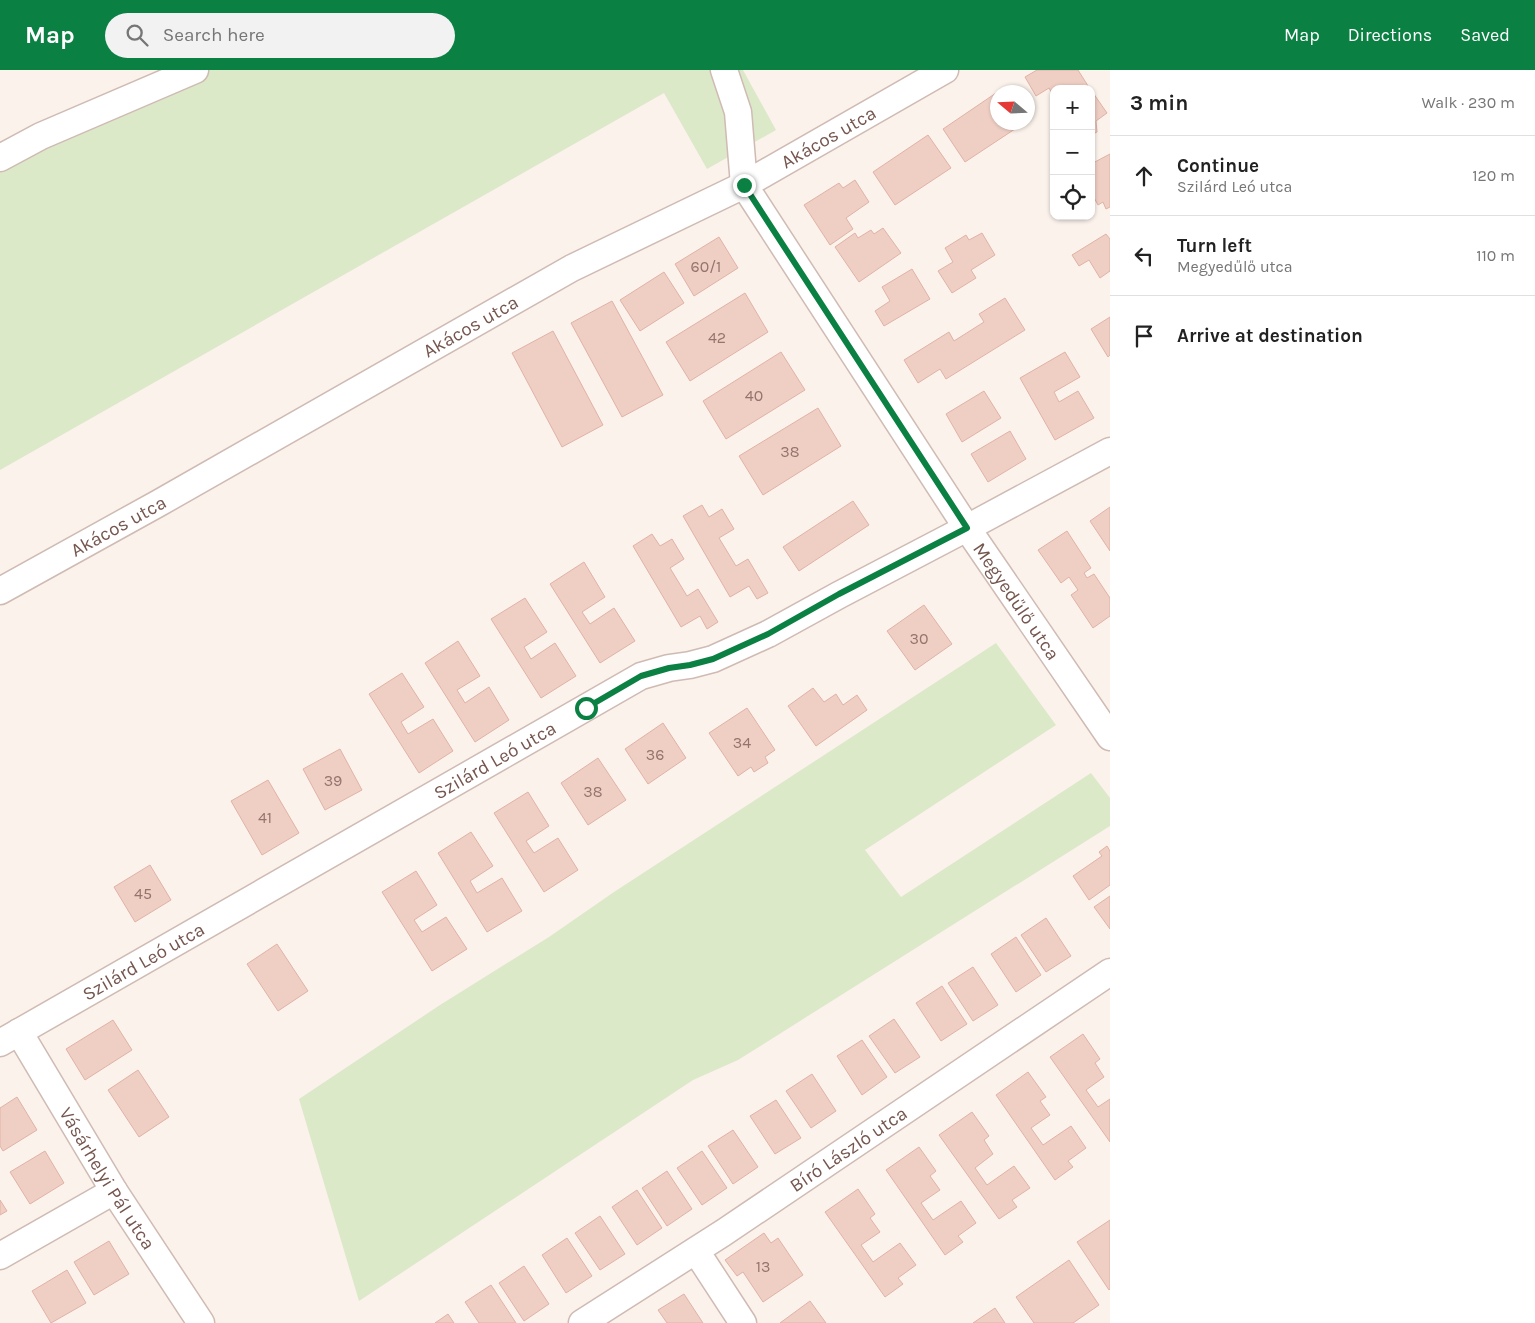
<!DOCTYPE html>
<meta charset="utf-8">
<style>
body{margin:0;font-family:Karla,sans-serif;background:#f2f2f2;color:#222}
.controls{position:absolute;right:15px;top:15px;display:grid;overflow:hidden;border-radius:10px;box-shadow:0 1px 4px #0004}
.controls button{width:45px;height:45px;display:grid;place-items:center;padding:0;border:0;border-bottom:1px solid #e0e0e0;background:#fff;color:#222;font:25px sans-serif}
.compass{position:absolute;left:990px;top:15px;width:45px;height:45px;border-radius:50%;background:#fff;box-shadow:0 1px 4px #0004;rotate:289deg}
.stop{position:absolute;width:15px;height:15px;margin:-11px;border:4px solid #0b8043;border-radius:50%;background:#fff}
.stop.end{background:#0b8043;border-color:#fff;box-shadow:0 1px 5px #0008}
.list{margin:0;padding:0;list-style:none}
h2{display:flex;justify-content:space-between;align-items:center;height:65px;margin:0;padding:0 20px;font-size:21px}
h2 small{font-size:16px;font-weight:400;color:#767676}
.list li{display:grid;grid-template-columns:32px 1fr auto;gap:15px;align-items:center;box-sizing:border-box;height:80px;padding:0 20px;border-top:1px solid #e0e0e0}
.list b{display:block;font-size:19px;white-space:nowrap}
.list p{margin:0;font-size:16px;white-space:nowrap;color:#767676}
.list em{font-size:16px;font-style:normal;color:#767676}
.icon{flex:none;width:28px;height:28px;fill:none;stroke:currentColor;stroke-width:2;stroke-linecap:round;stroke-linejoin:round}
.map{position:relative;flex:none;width:1110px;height:1253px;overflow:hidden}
header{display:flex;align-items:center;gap:30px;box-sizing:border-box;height:70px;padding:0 25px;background:#0b8043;color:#fff}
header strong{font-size:24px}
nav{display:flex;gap:28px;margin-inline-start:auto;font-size:18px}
.search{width:350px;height:45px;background:#f2f2f2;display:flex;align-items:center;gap:12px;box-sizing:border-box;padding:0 18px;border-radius:28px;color:#767676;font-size:19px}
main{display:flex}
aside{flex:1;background:#fff}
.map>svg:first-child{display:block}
.green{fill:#dce9c9}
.building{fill:#efcec4;stroke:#e1b2a5}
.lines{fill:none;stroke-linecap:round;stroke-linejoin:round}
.minor-casing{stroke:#cfbbb3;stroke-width:29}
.minor{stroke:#fff;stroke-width:26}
.route{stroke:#0b8043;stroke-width:6}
.labels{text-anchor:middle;stroke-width:5;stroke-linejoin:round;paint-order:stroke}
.number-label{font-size:16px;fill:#94746c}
.street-label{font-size:19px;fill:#75564f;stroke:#fef7f1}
</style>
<header>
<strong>Map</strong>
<div class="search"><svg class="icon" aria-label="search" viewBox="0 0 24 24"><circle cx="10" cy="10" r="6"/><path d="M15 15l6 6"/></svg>Search here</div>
<nav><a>Map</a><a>Directions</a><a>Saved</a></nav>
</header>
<main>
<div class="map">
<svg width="1110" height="1253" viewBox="0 0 1110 1253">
<rect width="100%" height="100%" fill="#fbf2eb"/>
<path class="green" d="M162,0h581l33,60 -69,39 -43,-76 -664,377v-322z
M996,573l60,82 -191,125 36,47 190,-124 19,25v28l-372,234 -45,20 -334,221 -60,-202 141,-94 109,-68 65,-45z"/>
<path class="building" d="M1037,0h41l12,19h-36v8l-5,-9 -13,8 -11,-19z
M1091,20l16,23 -11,8 1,11 -6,3z
M999,21l-1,31h21l2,3 -56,37 -22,-33z
M928,65l23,33 -56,37 -22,-33z
M1110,84v53l-4,2 -3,-7 -5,3 -7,-13v-28z
M855,110l14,22 -23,16 7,11 -23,16 -26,-40 35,-22 4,5z
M883,158l18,25 -42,29 -24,-35 20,-14 3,5 13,-8 3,4z
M982,163l13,22 -24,15 5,8 -24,15 -14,-22 15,-9 -8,-14 21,-13 3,5z
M1106,164l4,5v32l-10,7 -11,-18 -10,6 -7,-11z
M719,167l19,31 -44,28 -19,-32z
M912,199l18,30 -46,27 -9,-15 15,-10 -8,-14z
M664,202l20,31 -44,28 -20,-31z
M745,223l23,39 -78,49 -24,-39z
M1005,228l20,32 -79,49 -6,-10 -22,14 -14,-23 45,-28 5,9 30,-19 -5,-8z
M612,231l51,94 -41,22 -51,-94z
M1110,247v38l-2,2 -17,-28z
M553,261l50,94 -41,22 -50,-94z
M781,282l24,38 -79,49 -23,-38z
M1065,282l15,25 -26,15 5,10 19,-11 16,27 -39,22 -35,-62z
M984,321l17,27 -39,24 -16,-28z
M818,338l23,38 -78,49 -24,-39z
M1010,361l16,28 -38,23 -17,-28z
M853,431l16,24 -70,46 -16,-24z
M702,435l7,12 13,-8 12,20 -15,9 17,28 12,-7 20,34 -11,6 -8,-13 -19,11 -47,-81z
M1110,437v44l-20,-30z
M1067,461l24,37 -7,5 3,5 7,-4 16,24v18l-17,12 -22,-33 7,-5 -9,-13 -8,6 -23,-33z
M652,464l8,12 12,-7 12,20 -14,9 17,28 11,-7 20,33 -11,7 -7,-13 -19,11 -48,-81z
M584,492l21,35 -23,15 8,12 24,-16 21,33 -35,22 -50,-79z
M525,528l22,34 -23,15 7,12 24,-16 21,33 -35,22 -50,-79z
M924,535l28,39 -37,26 -28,-39z
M458,571l22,35 -23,14 8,13 24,-16 20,33 -34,22 -50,-79z
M402,603l22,34 -23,15 7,12 25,-15 20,32 -34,22 -50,-79z
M813,618l11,14 12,-8 7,11 14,-10 10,15 -51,36 -28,-40z
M747,638l28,42 -10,7 3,6 -14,9 -3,-5 -13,9 -29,-43z
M663,653l23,35 -38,26 -23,-35z
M340,679l22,41 -37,20 -22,-41z
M598,688l28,42 -38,25 -27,-42z
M268,710l31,53 -37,22 -31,-54z
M528,722l21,34 -23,15 8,12 24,-15 20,32 -34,22 -50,-79z
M471,762l22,34 -23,15 7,12 25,-15 20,33 -35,21 -49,-79z
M1107,776l3,5v34l-21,15 -16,-24 29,-20 -3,-4z
M150,795l21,35 -36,22 -21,-35z
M416,801l21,34 -23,15 8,12 24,-15 21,32 -35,22 -50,-79z
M1110,826v33l-16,-22z
M1046,848l25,38 -25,16 -25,-37z
M1016,867l25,38 -25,17 -25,-38z
M277,874l31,47 -30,20 -31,-47z
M973,897l25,38 -25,16 -25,-38z
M942,916l25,38 -26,17 -25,-38z
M894,949l26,38 -25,16 -26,-37z
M113,950l19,30 -47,30 -19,-31z
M1083,964l17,25 -5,4 9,14 -18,13 12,17 12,-8v43l-60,-85z
M862,970l25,37 -25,18 -25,-39z
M138,1000l31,47 -30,20 -31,-47z
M1028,1002l18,25 -6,4 10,14 -19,13 12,17 28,-19 15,22 -18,13 5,6 -18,13 -59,-85z
M812,1004l24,37 -25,17 -25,-37z
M17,1027l20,33 -34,21 -3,-5v-38z
M776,1030l25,38 -26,16 -25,-38z
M972,1042l17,24 -5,4 9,14 -18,14 12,17 27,-19 16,22 -18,12 5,7 -18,12 -60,-84z
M733,1060l25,37 -25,17 -25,-38z
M919,1077l17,24 -6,5 10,14 -19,13 12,17 28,-19 15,22 -18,13 5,6 -18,13 -59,-85z
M45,1081l19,32 -34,21 -20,-32z
M702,1081l25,37 -25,17 -25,-37z
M667,1101l25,38 -25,17 -25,-38z
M858,1119l17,25 -5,4 10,14 -19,13 12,17 27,-19 16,22 -18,13 5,6 -18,13 -60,-85z
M637,1120l25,38 -25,17 -25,-38z
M0,1130l7,11 -7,4z
M600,1146l25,38 -25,16 -25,-37z
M1110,1150v69l-1,1 -32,-48z
M764,1163l7,10 7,-5 25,37 -40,27 -20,-30 -6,4 -12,-16z
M567,1168l25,38 -26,17 -24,-38z
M109,1171l20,33 -35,21 -20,-33z
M1069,1190l30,45 -26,18h-39l-18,-26z
M524,1196l25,38 -25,17 -25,-38z
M67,1200l19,33 -35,20 -19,-32z
M491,1215l25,38h-37l-14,-21z
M684,1224l19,29h-36l-9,-13z
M810,1231l16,22h-46z
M995,1238l10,15h-32z
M448,1244l6,9h-19z"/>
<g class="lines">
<defs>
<g id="minor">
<path id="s1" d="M724,0l14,42 6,73 223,343 143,209"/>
<path d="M0,88l41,-22 154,-66"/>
<path id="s2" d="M0,521l159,-88 413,-235 172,-83 201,-115"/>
<path id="s3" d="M19,962l95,159 87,132"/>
<path id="s4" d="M0,973l641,-367 28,-8 21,-3 23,-6 55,-25 71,-39 128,-67 143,-77"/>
<path d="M696,1181l47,72"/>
<path d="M0,1186l114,-65"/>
<path id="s5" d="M582,1253l141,-90 387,-261"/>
</g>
</defs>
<use href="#minor" class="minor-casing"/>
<use href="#minor" class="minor"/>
</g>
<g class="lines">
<path class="route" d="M586,638l55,-32 28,-8 21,-3 23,-6 55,-25 71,-40 128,-66 -223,-343"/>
</g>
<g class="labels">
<g class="number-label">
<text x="706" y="202">60/1</text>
<text x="717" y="273">42</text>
<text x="754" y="331">40</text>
<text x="790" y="387">38</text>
<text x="919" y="574">30</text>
<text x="742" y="678">34</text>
<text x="655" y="690">36</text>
<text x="333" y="716">39</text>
<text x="593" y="727">38</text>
<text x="265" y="753">41</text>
<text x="143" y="829">45</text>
<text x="763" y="1202">13</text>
</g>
<g class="street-label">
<text dy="7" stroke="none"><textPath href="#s2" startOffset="945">Akácos utca</textPath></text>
<text dy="7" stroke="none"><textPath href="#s2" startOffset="540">Akácos utca</textPath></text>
<text dy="7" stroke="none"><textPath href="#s2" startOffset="135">Akácos utca</textPath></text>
<text dy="7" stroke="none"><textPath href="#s1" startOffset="615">Megyedűlő utca</textPath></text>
<text dy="7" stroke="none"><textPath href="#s4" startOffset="570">Szilárd Leó utca</textPath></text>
<text dy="7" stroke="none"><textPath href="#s4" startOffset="165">Szilárd Leó utca</textPath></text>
<text dy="7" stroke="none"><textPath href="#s5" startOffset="318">Bíró László utca</textPath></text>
<text dy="7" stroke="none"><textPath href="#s3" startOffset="171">Vásárhelyi Pál utca</textPath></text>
</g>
</g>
</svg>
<div class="controls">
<button>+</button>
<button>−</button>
<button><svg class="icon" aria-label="locate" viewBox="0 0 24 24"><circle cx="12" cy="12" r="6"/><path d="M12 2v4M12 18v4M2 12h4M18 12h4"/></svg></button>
</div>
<svg class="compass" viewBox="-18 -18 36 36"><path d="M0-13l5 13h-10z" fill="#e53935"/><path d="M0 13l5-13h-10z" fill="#767676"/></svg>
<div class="stop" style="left:586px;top:638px"></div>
<div class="stop end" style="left:744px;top:115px"></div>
</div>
<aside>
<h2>3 min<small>Walk · 230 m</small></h2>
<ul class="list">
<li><svg class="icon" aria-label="ahead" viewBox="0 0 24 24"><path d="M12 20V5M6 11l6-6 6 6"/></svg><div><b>Continue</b><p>Szilárd Leó utca</p></div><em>120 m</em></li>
<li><svg class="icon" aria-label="left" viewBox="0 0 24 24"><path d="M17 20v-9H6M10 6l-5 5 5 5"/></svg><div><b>Turn left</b><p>Megyedűlő utca</p></div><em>110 m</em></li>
<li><svg class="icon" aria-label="arrive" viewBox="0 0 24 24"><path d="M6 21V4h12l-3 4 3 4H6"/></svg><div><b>Arrive at destination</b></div></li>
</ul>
</aside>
</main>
